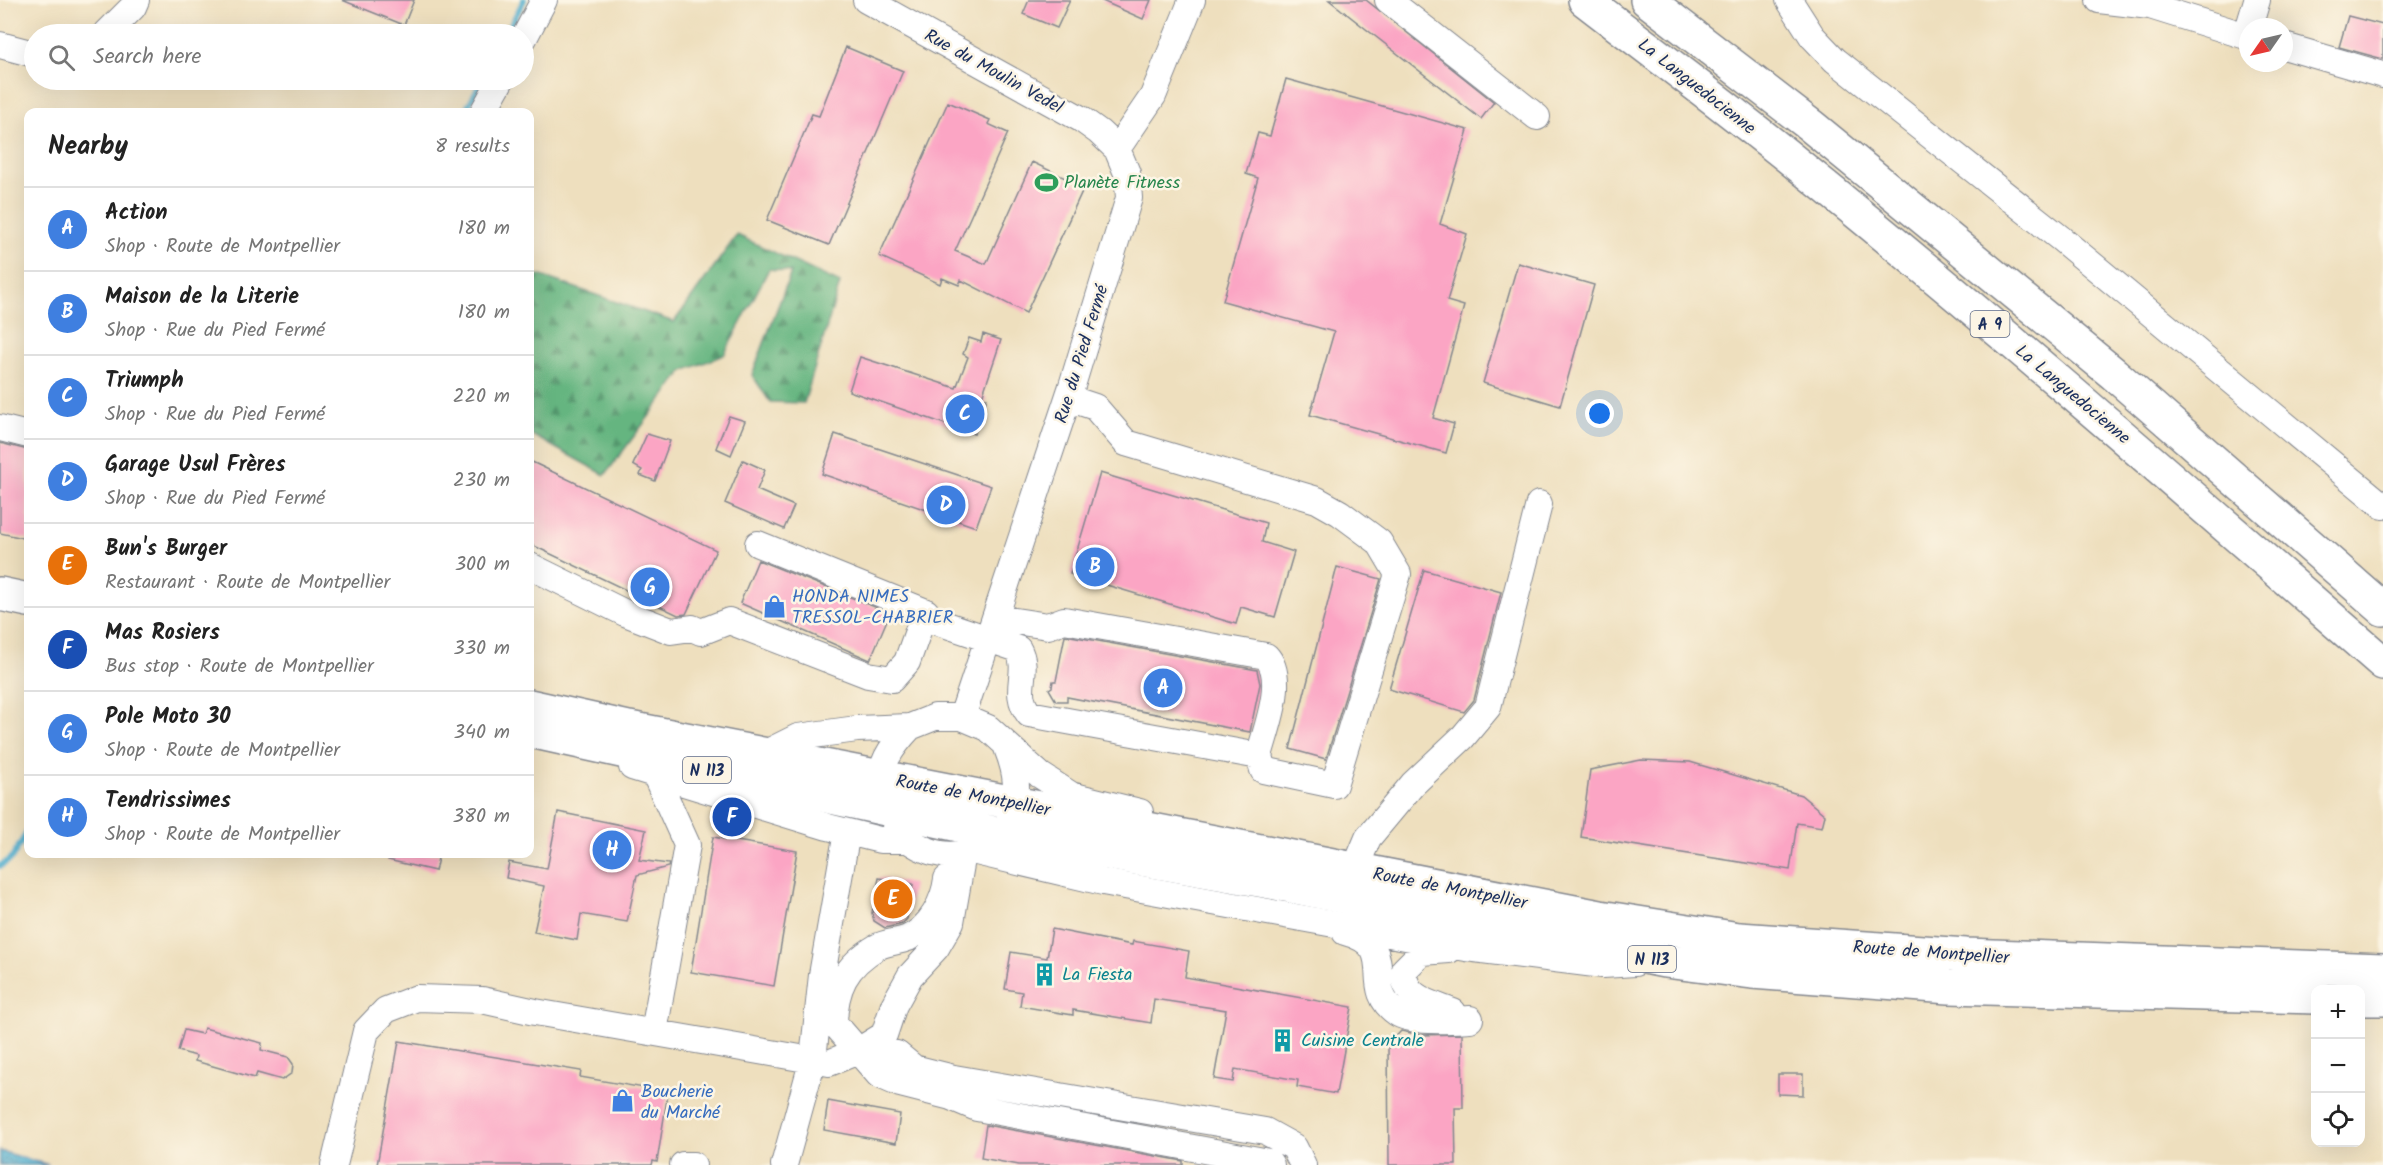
<!DOCTYPE html>
<meta charset="utf-8">
<style>
body{margin:0;font-family:Kalam,sans-serif;background:#f6f6f6;color:#222}
.controls{position:absolute;right:18px;bottom:18px;display:grid;overflow:hidden;border-radius:12px;box-shadow:0 6px 24px #0002}
.controls button{width:54px;height:54px;display:grid;place-items:center;padding:0;border:0;border-bottom:2px solid #e0e0e0;background:#fff;color:#222;font:30px sans-serif}
.compass{position:absolute;left:2239px;top:18px;width:54px;height:54px;border-radius:50%;background:#fff;box-shadow:0 6px 24px #0002;rotate:236deg}
.you{position:absolute;left:1600px;top:414px;width:21px;height:21px;margin:-15px;border:4px solid #fff;border-radius:50%;background:#1a73e8;box-shadow:0 0 0 9px #1a73e833}
.badge{display:grid;place-items:center;width:39px;height:39px;border-radius:50%;background:#2563eb;color:#fff;font-size:20px;font-weight:700}
.pin{position:absolute;translate:-50% -50%;border:3px solid #fff;box-shadow:0 2px 6px #0006}
.list{margin:0;padding:0;list-style:none}
h2{display:flex;justify-content:space-between;align-items:center;height:78px;margin:0;padding:0 24px;font-size:26px}
h2 small{font-size:20px;font-weight:400;color:#767676}
.list li{display:grid;grid-template-columns:39px 1fr auto;gap:18px;align-items:center;box-sizing:border-box;height:84px;padding:0 24px;border-top:2px solid #e0e0e0}
.list b{display:block;font-size:22px;white-space:nowrap}
.list p{margin:0;font-size:20px;white-space:nowrap;color:#767676}
.list em{font-size:20px;font-style:normal;color:#767676}
.icon{flex:none;width:33px;height:33px;fill:none;stroke:currentColor;stroke-width:2;stroke-linecap:round;stroke-linejoin:round}
.map{position:relative;flex:none;width:2383px;height:1165px;overflow:hidden}
.search{position:absolute;background:#fff;box-shadow:0 6px 24px #0002;left:24px;top:24px;width:510px;height:66px;display:flex;align-items:center;gap:15px;box-sizing:border-box;padding:0 21px;border-radius:33px;color:#767676;font-size:22px}
.panel{position:absolute;background:#fff;box-shadow:0 6px 24px #0002;left:24px;top:108px;width:510px;height:750px;border-radius:12px}
.map>svg:first-child{display:block}
.forest{fill:url(#forest-firs);stroke:#40726f;stroke-width:1.5}
.water{fill:url(#water-ripples);stroke:#366e96;stroke-width:1.5}
.lines{fill:none;stroke-linecap:round;stroke-linejoin:round}
.stream{stroke:#50adce;stroke-width:6}
.building{fill:#fba5c4}
.minor-casing{stroke:#84878e;stroke-width:28}
.major-casing{stroke:#84878e;stroke-width:36}
.highway-casing{stroke:#84878e;stroke-width:36}
.minor{stroke:#fff;stroke-width:26}
.major{stroke:#fff;stroke-width:33}
.highway{stroke:#fff;stroke-width:33}
.labels{text-anchor:middle;stroke-width:5;stroke-linejoin:round;paint-order:stroke}
.shield{fill:#fcf5e5;stroke:#5e6a86;stroke-width:1.5}
.shield-label{font-size:16px;font-weight:bold;fill:#1b2f5e}
.street-label{font-size:18px;fill:#1b2f5e;stroke:#fcf5e5}
.leisure-label{font-size:18px;fill:#27864d;stroke:#fcf5e5;text-anchor:start}
.shop-label{font-size:18px;fill:#366cbe;stroke:#fcf5e5;text-anchor:start}
.culture-label{font-size:18px;fill:#0d838f;stroke:#fcf5e5;text-anchor:start}
</style>
<div class="map">
<svg width="2383" height="1165" viewBox="0 0 2383 1165">
<defs>
<pattern id="forest-firs" width="22" height="20" patternUnits="userSpaceOnUse" patternTransform="scale(1.5)"><rect width="22" height="20" fill="#65b580"/><path d="M5 1l3.5 6h-7zM16 11l3.5 6h-7z" fill="#52946c"/></pattern>
<pattern id="water-ripples" width="26" height="14" patternUnits="userSpaceOnUse" patternTransform="scale(1.5)"><rect width="26" height="14" fill="#50adce"/><path d="M2 4q2-2 4 0t4 0M15 11q2-2 4 0t4 0" fill="none" stroke="#428daa"/></pattern>
</defs>
<rect width="100%" height="100%" fill="#fcf5e5"/>
<filter id="ink" filterUnits="userSpaceOnUse"><feTurbulence type="fractalNoise" baseFrequency=".0167" numOctaves="2"/><feDisplacementMap in="SourceGraphic" scale="12" xChannelSelector="R" yChannelSelector="G"/><feConvolveMatrix kernelMatrix="1 2 1 2 8 2 1 2 1" color-interpolation-filters="sRGB"/></filter>
<filter id="wash" filterUnits="userSpaceOnUse"><feTurbulence type="fractalNoise" baseFrequency=".008" numOctaves="4" result="noise"/><feDisplacementMap in="SourceGraphic" scale="24" xChannelSelector="R" yChannelSelector="G"/><feGaussianBlur stdDeviation="1.35" result="paint"/><feColorMatrix in="noise" values="0 0 0 0 0 0 0 0 0 0 0 0 0 0 0 0 0 1.4 0 .05"/><feComposite in="paint" operator="in"/></filter>
<g filter="url(#wash)">
<rect width="100%" height="100%" fill="#eedfbe"/>
<path class="forest" d="M737,235l103,48 -36,120 -34,-1 -18,-27 39,-103 -22,-3 -45,86 -41,16 -78,104 -75,-41v-162l144,50z"/>
<path class="water" d="M0,1151l49,14h-49z"/>
<g class="lines">
<path class="stream" d="M506,34l18,-34
M465,112l17,-32
M0,866l11,-7 17,-28"/>
</g>
<g id="blocks">
<path class="building" d="M342,0h72l-10,25z
M1029,0h41l-13,28 -34,-14z
M1100,0h51l-8,19z
M1329,0h37l128,102 -13,17z
M2348,16l35,9v34l-44,-12z
M846,47l57,24 -74,174 -62,-25 45,-106 7,2z
M1286,79l182,51 -28,94 27,10 -20,67 17,5 -31,112 21,6 -8,29 -136,-38 24,-83 -111,-31 35,-123 -12,-4 12,-41 12,3z
M948,102l42,18 -2,4 20,9 -53,118 31,13 46,-102 52,25 -58,126 -65,-33 -2,5 -17,-7 -2,6 -61,-28z
M1518,263l76,22 -34,121 -77,-23z
M983,334l18,6 -19,57 5,1 -13,36 -125,-43 11,-34 96,31 12,-31 -5,-3 6,-16 12,4z
M729,416l16,5 -14,34 -15,-7z
M647,434l23,7 -15,40 -15,-6 2,-5 -9,-5z
M835,434l156,52 -15,41 -154,-53z
M0,443l28,7v89l-28,-6z
M743,460l22,10 -8,20 37,16 -10,23 -59,-26z
M530,461l186,89 -30,64 -8,1 -148,-71z
M1100,473l166,50 -4,19 32,10 -19,65 -34,-10 -5,17 -166,-50z
M758,560l132,53 -20,47 -130,-57z
M1337,567l44,12 -55,180 -36,-10z
M1424,570l77,22 -27,108 -10,12 -75,-23z
M1065,635l192,35 3,14 -10,48 -183,-35v4h-11l-7,-12 3,-2 1,-6h3z
M1641,760l49,2 111,33 24,20 -3,12 -25,-4 -7,47 -209,-33 9,-67z
M558,812l88,18 -7,30 30,4 -1,3 -31,8 -10,47 -46,-8 -4,26 -43,-8 10,-46 -38,-8 3,-16 38,7z
M713,837l84,14 -23,135 -83,-14z
M389,854h50l-4,17 -47,-11z
M879,878l34,6 -6,35 -5,5 -17,4 -11,-7 -2,-8z
M1052,929l80,16 1,-4 56,10 -4,26 167,30 -16,87 -39,-7 1,-7 -63,-11 -2,13 -19,-3 12,-69 -72,-11 -3,24 -78,-13v5l-53,-9 2,-14 -17,-3 6,-37 36,6z
M204,1028l58,15 -1,7 27,7 5,7 -1,9 -10,7 -25,-7 -2,5 -60,-17 1,-5 -18,-5 6,-21 18,4z
M1401,1031l20,4 41,-1 1,74h-8l1,57h-67l-1,-120z
M399,1041l182,30 -1,6 88,15 -11,70 -4,-1 -1,4h-275z
M1778,1074h25v21l-25,-1z
M828,1101l72,13 -4,29 -72,-13z
M986,1125l197,36v4h-164l-38,-7z"/>
</g>
</g>
<g filter="url(#ink)">
<use href="#blocks" fill-opacity="0" stroke="#84878e" stroke-width="1.5"/>
<g class="lines">
<defs>
<path id="minor" d="M866,0l215,119 18,13 18,17
M1388,0l149,117
M1789,0l23,36 23,24 225,178 323,268
M2099,0l51,6 96,30
M2249,27l8,-27
M106,34l27,-27 3,-7
M524,38l20,-38
M0,45l34,9
M2284,46l99,29
M483,112l18,-32
M1068,398l27,9 31,36 191,57 23,13 39,29 19,32 -64,211 -71,-15 -4,-14
M0,428l28,7
M758,544l168,68 -3,5
M530,566l95,47 46,18 21,-3 9,4 28,-11 139,54 24,4 15,-17 16,-45 95,32c13,23 -7,42 11,65l230,42c7,-27 28,-78 7,-100l-202,-36 -16,6 -53,-8
M962,717l109,-328 58,-191 -2,-25 -10,-24 36,-53 39,-96
M1007,748c10,25 13,46 2,72
M772,750l26,-13 59,-8 53,-2 25,-10h27l26,11 52,47 31,20 69,17
M632,767l196,60 52,13h26
M881,795c-5,-28 11,-49 29,-68
M895,828c22,23 53,35 83,20
M972,851l131,31 363,66 137,17 32,-2
M1355,869l13,-31 45,-54 50,-47 25,-30 51,-203
M947,879c-3,23 -16,48 -39,59 -10,4 -22,4 -31,9 -32,19 -42,41 -43,76l45,52 21,9 51,13 26,11 292,54 2,3
M1345,932c58,16 13,54 52,81 15,10 55,7 73,6
M1449,950l-27,2 -18,18c-2,28 27,33 49,42
M654,1032l33,-187 -32,-71
M858,1051l39,3 17,14 40,10 311,53 29,16 9,18
M334,1165l32,-134 20,-21 31,-12 65,2 53,12 294,51 29,-12 26,-16 10,-30 16,-29 26,-28 15,-26 12,-69
M683,1165h10
M784,1165l29,-106 9,-84 25,-143"/>
<path id="major" d="M0,594l28,6
M530,706l99,22 971,189 139,22 227,16 417,15
M530,731l469,103 277,49 389,78 87,11 197,15 367,10
M2360,999h23"/>
<path id="highway" d="M1585,0c70,54 142,107 211,163 200,161 393,331 587,500
M1647,0l163,125 304,249 269,235"/>
</defs>
<use href="#minor" class="minor-casing"/>
<use href="#major" class="major-casing"/>
<use href="#highway" class="highway-casing"/>
<use href="#minor" class="minor"/>
<use href="#major" class="major"/>
<use href="#highway" class="highway"/>
</g>
</g>
<defs>
<symbol id="stadium-bare" viewBox="-9 -9 18 18"><path d="M0-5a6.5 5 0 1 0 0 10a6.5 5 0 1 0 0-10ZM-3.5-1.8h7v3.6h-7Z" fill="#2e9e5b" stroke="#fcf5e5" stroke-width="2.5" paint-order="stroke"/></symbol>
<symbol id="shop-bare" viewBox="-9 -9 18 18"><path d="M-5-2.5h2.3a2.7 3.5 0 0 1 5.4 0H5L5.5 6h-11ZM-1.5-2.5h3a1.5 2.3 0 0 0-3 0Z" fill="#3f7fe0" stroke="#fcf5e5" stroke-width="2.5" paint-order="stroke"/></symbol>
<symbol id="building-bare" viewBox="-9 -9 18 18"><path d="M-4-6H4V6H1V3H-1V6H-4ZM-2.5-4.3h1.7v1.8h-1.7ZM.8-4.3h1.7v1.8H.8ZM-2.5-1h1.7V.8h-1.7ZM.8-1h1.7V.8H.8Z" fill="#0f9aa8" stroke="#fcf5e5" stroke-width="2.5" paint-order="stroke"/></symbol>
</defs>
<g fill-rule="evenodd">
<use href="#stadium-bare" x="1030" y="166" width="33" height="33"/>
<use href="#shop-bare" x="758" y="590" width="33" height="33"/>
<use href="#building-bare" x="1028" y="958" width="33" height="33"/>
<use href="#building-bare" x="1266" y="1024" width="33" height="33"/>
<use href="#shop-bare" x="606" y="1084" width="33" height="33"/>
</g>
<g class="labels">
<g class="shield">
<rect x="1970.5" y="311" width="39" height="26" rx="4.5"/>
<rect x="683" y="757" width="48" height="26" rx="4.5"/>
<rect x="1628" y="946" width="48" height="26" rx="4.5"/>
</g>
<g class="shield-label">
<text x="1990" y="330">A 9</text>
<text x="707" y="776">N 113</text>
<text x="1652" y="965">N 113</text>
</g>
<g class="street-label">
<text transform="translate(994 71) rotate(29)" y="6">Rue du Moulin Vedel</text>
<text transform="translate(1697 86) rotate(38)" y="6">La Languedocienne</text>
<text transform="translate(1081 354) rotate(-73)" y="6">Rue du Pied Fermé</text>
<text transform="translate(2073 394) rotate(40)" y="6">La Languedocienne</text>
<text transform="translate(973 795) rotate(11)" y="6">Route de Montpellier</text>
<text transform="translate(1450 888) rotate(11)" y="6">Route de Montpellier</text>
<text transform="translate(1931 952) rotate(4)" y="6">Route de Montpellier</text>
</g>
<g class="leisure-label">
<text x="1064" y="188">Planète Fitness</text>
</g>
<g class="shop-label">
<text x="792" y="602">HONDA NIMES<tspan x="792" dy="21">TRESSOL-CHABRIER</tspan></text>
<text x="641" y="1097">Boucherie<tspan x="641" dy="21">du Marché</tspan></text>
</g>
<g class="culture-label">
<text x="1062" y="980">La Fiesta</text>
<text x="1301" y="1046">Cuisine Centrale</text>
</g>
</g>
</svg>
<div class="controls">
<button>+</button>
<button>−</button>
<button><svg class="icon" aria-label="locate" viewBox="0 0 24 24"><circle cx="12" cy="12" r="6"/><path d="M12 2v4M12 18v4M2 12h4M18 12h4"/></svg></button>
</div>
<svg class="compass" viewBox="-18 -18 36 36"><path d="M0-13l5 13h-10z" fill="#e53935"/><path d="M0 13l5-13h-10z" fill="#767676"/></svg>
<div class="you"></div>
<div class="pin badge" style="left:1163px;top:688px;background:#3f7fe0">A</div>
<div class="pin badge" style="left:1095px;top:567px;background:#3f7fe0">B</div>
<div class="pin badge" style="left:965px;top:414px;background:#3f7fe0">C</div>
<div class="pin badge" style="left:946px;top:505px;background:#3f7fe0">D</div>
<div class="pin badge" style="left:893px;top:899px;background:#e8710a">E</div>
<div class="pin badge" style="left:732px;top:817px;background:#1a4fb4">F</div>
<div class="pin badge" style="left:650px;top:587px;background:#3f7fe0">G</div>
<div class="pin badge" style="left:612px;top:850px;background:#3f7fe0">H</div>
<div class="search"><svg class="icon" aria-label="search" viewBox="0 0 24 24"><circle cx="10" cy="10" r="6"/><path d="M15 15l6 6"/></svg>Search here</div>
<section class="panel">
<h2>Nearby<small>8 results</small></h2>
<ul class="list">
<li><span class="badge" style="background:#3f7fe0">A</span><div><b>Action</b><p>Shop · Route de Montpellier</p></div><em>180 m</em></li>
<li><span class="badge" style="background:#3f7fe0">B</span><div><b>Maison de la Literie</b><p>Shop · Rue du Pied Fermé</p></div><em>180 m</em></li>
<li><span class="badge" style="background:#3f7fe0">C</span><div><b>Triumph</b><p>Shop · Rue du Pied Fermé</p></div><em>220 m</em></li>
<li><span class="badge" style="background:#3f7fe0">D</span><div><b>Garage Usul Frères</b><p>Shop · Rue du Pied Fermé</p></div><em>230 m</em></li>
<li><span class="badge" style="background:#e8710a">E</span><div><b>Bun's Burger</b><p>Restaurant · Route de Montpellier</p></div><em>300 m</em></li>
<li><span class="badge" style="background:#1a4fb4">F</span><div><b>Mas Rosiers</b><p>Bus stop · Route de Montpellier</p></div><em>330 m</em></li>
<li><span class="badge" style="background:#3f7fe0">G</span><div><b>Pole Moto 30</b><p>Shop · Route de Montpellier</p></div><em>340 m</em></li>
<li><span class="badge" style="background:#3f7fe0">H</span><div><b>Tendrissimes</b><p>Shop · Route de Montpellier</p></div><em>380 m</em></li>
</ul>
</section>
</div>
